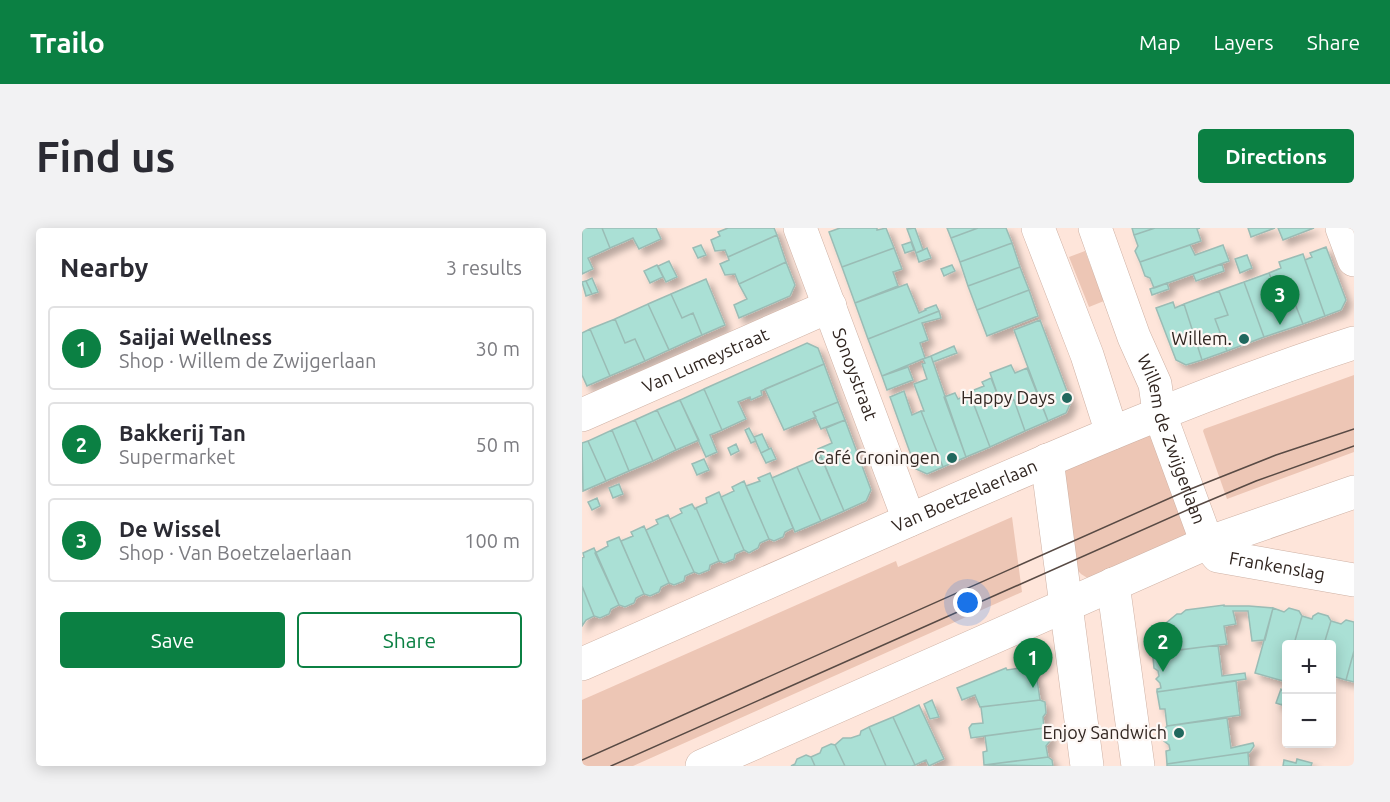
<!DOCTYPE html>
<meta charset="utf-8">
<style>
body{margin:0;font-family:Ubuntu,sans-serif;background:#f2f2f3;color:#2b2b33}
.controls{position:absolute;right:18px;bottom:18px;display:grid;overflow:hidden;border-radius:6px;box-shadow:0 3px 15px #0003}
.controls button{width:54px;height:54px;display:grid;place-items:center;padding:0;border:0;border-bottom:2px solid #e1e1e2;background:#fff;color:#2b2b33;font:30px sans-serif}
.you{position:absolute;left:386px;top:375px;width:21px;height:21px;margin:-15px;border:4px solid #fff;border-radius:50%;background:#1a73e8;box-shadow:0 0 0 9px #1a73e833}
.badge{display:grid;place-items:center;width:39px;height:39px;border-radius:50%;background:#0b8043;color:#fff;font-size:20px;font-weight:700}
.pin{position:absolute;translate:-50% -50px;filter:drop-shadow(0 2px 3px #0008)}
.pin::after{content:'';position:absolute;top:32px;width:21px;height:18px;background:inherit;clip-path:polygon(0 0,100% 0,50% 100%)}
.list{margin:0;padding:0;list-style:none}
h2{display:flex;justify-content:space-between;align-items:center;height:78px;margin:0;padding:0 24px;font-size:26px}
h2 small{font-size:20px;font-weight:400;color:#7c7c81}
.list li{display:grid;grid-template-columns:39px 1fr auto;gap:18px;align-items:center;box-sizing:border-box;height:84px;margin:0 12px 12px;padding:0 12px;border:2px solid #e1e1e2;border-radius:6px}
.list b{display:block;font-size:22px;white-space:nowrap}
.list p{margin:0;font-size:20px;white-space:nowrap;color:#7c7c81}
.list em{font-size:20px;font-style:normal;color:#7c7c81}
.actions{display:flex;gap:12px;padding:18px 24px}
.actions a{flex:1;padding:14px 0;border:2px solid #0b8043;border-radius:6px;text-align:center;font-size:21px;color:#0b8043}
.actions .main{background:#0b8043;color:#fff}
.map{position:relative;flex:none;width:772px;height:538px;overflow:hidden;border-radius:6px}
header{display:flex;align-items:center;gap:36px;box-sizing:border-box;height:84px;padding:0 30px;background:#0b8043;color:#fff}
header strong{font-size:28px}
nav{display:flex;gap:33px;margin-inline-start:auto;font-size:21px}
.intro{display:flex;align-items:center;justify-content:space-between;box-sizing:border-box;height:144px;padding:0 36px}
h1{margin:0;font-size:42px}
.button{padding:15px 27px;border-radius:6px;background:#0b8043;color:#fff;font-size:21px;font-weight:700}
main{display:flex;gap:36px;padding:0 36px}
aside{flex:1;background:#fff;border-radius:6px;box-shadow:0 3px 15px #0003}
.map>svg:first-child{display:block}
.green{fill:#edc6b5}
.building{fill:#aae0d5;stroke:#9abcb5;stroke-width:1.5;filter:url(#shadow)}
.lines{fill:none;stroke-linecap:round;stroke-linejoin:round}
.minor-casing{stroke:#ceb1a4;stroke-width:34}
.minor{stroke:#fff;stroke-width:33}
.tram{stroke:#584a44;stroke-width:1.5}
.poi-dot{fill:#21685e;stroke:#fdf7f4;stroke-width:2}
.labels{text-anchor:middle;stroke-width:4.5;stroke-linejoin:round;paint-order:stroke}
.poi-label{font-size:18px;fill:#312621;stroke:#fdf7f4;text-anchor:end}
.street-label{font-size:18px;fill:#312621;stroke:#fdf7f4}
</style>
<header>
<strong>Trailo</strong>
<nav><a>Map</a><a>Layers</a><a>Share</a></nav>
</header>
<div class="intro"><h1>Find us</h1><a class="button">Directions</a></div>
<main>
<aside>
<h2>Nearby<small>3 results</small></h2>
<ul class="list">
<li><span class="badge">1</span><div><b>Saijai Wellness</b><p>Shop · Willem de Zwijgerlaan</p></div><em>30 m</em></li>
<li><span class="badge">2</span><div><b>Bakkerij Tan</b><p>Supermarket</p></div><em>50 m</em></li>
<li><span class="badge">3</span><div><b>De Wissel</b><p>Shop · Van Boetzelaerlaan</p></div><em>100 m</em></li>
</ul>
<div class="actions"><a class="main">Save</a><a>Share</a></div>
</aside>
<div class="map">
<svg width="772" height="538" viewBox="0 0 772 538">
<defs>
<filter id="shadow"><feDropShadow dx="5.5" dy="5.5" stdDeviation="3" flood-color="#0004"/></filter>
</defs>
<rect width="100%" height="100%" fill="#fee5da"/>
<path class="green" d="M503,23l19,50 -15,6 -20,-50z
M772,147v77l-127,47 -24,-68 1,-2z
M565,206l6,4 35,94 -3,9 -96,38 -8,-5 -9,-10 -9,-99z
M430,289l10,75 -389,174h-51v-66l314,-139 2,6z"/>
<path class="building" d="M0,0h20l8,20 -22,10 5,11 -11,5z
M20,0h54l5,11 -22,10 -6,-11 -23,10z
M146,0h46l3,7 -49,22 -3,-7 -10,1 -4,-11 9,-4 -2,-4z
M258,0h37v2l9,-2 8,20 -52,19 -13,-35z
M333,0l8,22 -7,3 -9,-24z
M365,0h31l-27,10z
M396,0h28l6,15 -52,19 -9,-24z
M550,0h23l-21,7z
M573,0h45l-3,1 4,12 -61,21 -5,-11 3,-5 -4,-11z
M666,0h27l-24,9z
M696,0h36l-31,12z
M195,7l9,27 -47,22 -4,-10 -10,1 -5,-11 9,-4 -1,-3z
M329,14l3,8 -9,3 -3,-8z
M430,15l8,24 -52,19 -8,-24z
M119,17l5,10 -8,3 -5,-10z
M608,17l5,10 28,-10 6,16 -75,27 -4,-10 -5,-2 -5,-14z
M744,19l20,53 -5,10 -16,6 -20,-56 7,-3 -2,-4z
M312,20l8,21 -9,3 5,14 -43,17 -13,-36z
M345,20l4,10 -12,4 -3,-9z
M721,26l22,62 -22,8 -13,-33 -12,4 -9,-22 12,-5 -2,-6z
M665,27l5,13 -12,5 -5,-14z
M87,33l8,16 -11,5 -8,-16z
M204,34l9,23 -5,11 -51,22 -5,-13 13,-6 -8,-15z
M640,36l2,7 -28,10 -3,-7z
M75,37l6,12 -13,6 -6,-12z
M370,37l3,6 -11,5 -3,-7z
M438,39l9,23 -52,20 -9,-24z
M687,45l9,22 12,-4 13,33 -39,13 -20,-55z
M10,50l6,14 -6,2 -6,-13z
M124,51l19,46 -23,10 -9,-22 -11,5 -11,-24z
M4,53l6,13 -6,2 -4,-14z
M662,54l20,55 -37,14 -12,-32 13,-4 -9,-24z
M585,55l2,6 -17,6 -2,-6z
M325,56l12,29 7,-3 -1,-1 11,-4 3,6 -71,28 -13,-36z
M447,62l9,26 -51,20 -10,-26z
M637,63l9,24 -13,4 12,32 -25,9 -18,-56z
M89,66l11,24 11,-5 9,22 -33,15 -21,-46z
M591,74l2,6 9,-4 18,56 -16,5 -10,-5 -20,-52z
M66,76l21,46 -24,11 -10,-22 -10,4 -10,-24z
M357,83l2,7 -19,5 6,17 -8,3 5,15 -43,18 -14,-37z
M33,91l10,24 10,-4 10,22 -35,15 -20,-47z
M458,92l31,82 -5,11 -18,8 -34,-91z
M8,101l20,47 -23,10 -5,-11v-42z
M225,115l11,5 6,16 -63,27 1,4 -11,5 -1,-3 -12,5 8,17 -24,11 -18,-41z
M372,118l3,7 -24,9 -2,-6z
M349,128l35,101 -23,10 -22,-56h3l-10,-27 13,-5 -5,-15 3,-1 -2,-4z
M242,136l14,38 -25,10 3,5 -32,13 -19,-41z
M429,137l4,8 12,-5 21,53 -23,10 -11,-31 -13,4 -11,-31z
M326,139l5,13 -26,10 -5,-14z
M409,150l10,26 13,-4 11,31 -35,16 -21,-55 15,-6 -2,-4z
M122,161l18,41 -12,5 7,17 -11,5 -26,-57z
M322,163l8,24 9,-4 22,56 -16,7 -11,-5 -26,-72z
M373,165l3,6 12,-5 20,53 -24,10 -22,-60z
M98,172l19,40 -23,10 -19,-40z
M256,174l7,18 -24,9 -8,-17z
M75,182l19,40 -23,11 -18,-41z
M53,192l18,41 -24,10 -17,-41z
M263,192l26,70 -5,11 -22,10 -26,-62 14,-6 -6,-15z
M167,200l7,13 -5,2 -6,-13z
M30,202l17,41 -23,10 -18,-40z
M180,206l7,15 -8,4 -7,-16z
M6,213l18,40 -23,10 -1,-48z
M154,216l3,7 -8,4 -3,-7z
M189,220l5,11 -10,4 -5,-10z
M239,229l23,54 -23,10 -24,-54z
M122,231l5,11 -12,5 -5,-11z
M215,239l24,54 -26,11 -23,-54z
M188,245l23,55 -8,4 -2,5 -9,4 -5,-2 -23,-53 14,-5 -2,-3z
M162,253l25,58 -9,4 -2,5 -9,5 -5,-3 -23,-53 13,-6 -2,-4z
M37,256l4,10 -10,4 -4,-10z
M137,264l25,58 -9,4 -1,5 -10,4 -5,-2 -23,-53 11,-5 -1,-5z
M15,270l3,8 -8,4 -4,-8z
M110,276l3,5 1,-1 23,53 -9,4 -1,5 -10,4 -5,-2 -24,-53 12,-6 -2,-4z
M86,287l26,57 -9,4 -1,5 -10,4 -5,-2 -23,-53 12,-6 -2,-4z
M62,298l25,57 -8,4 -2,5 -9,4 -6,-2 -23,-53 12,-5 -2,-4z
M37,309l25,57 -8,4 -2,5 -9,4 -6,-2 -24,-52 13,-7 -1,-4z
M12,320l25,57 -8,4 -2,5 -9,4 -6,-2 -12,-30v-28l2,-1 -1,-4z
M0,358l12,30 -8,4 -4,6z
M642,377v1h25l24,2 -8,32 -13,1 -4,-30h-15l3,13 -12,2 3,18 -65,8 -3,-20 9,-1 -2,-8 11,-9h4l5,-4z
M691,380l11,4 5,-4 10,3 3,5 -8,28h-8v25l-3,12 -28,-8z
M736,385l10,3 3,5 -7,23h-30l8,-28 10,3 1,-3z
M764,392l8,2v29l-8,29 -14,-4v-32h-8l7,-23 10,3z
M636,417l4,31 23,-3 1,6 -89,13v-3l4,-1 -1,-5 -4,-4 3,-3 -1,-5 -4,-3 -1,-10 4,-5z
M772,423v31l-8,-2z
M424,440l1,2 13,-2 7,3 10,8 3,21 -60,7 -5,-12 -13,5 -5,-12z
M654,453l4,34 -73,11 -2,-17h-5l-3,-17z
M699,461l5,4 -4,12 -6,-2z
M350,472l7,17 -9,2 -6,-15z
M458,472l5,2 1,11 -3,4 1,11 -73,10 -2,-10 3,-4 11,-1 -2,-16z
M337,477l25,54 -15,7 -3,-6 -11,5 -22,-48z
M311,489l22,48 -3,1h-26l-17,-39z
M645,490l4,30 22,-5 1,3 -4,6 -83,12 -1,-13 4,-1 -1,-5 -5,-4 -1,-10 4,-5z
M287,499l17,39h-41l-10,-21 8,-7h8l9,-3 1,-4z
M462,500l5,3 1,10 -4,5 2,11 -64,8 -1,-13 4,-1 -2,-15z
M249,516l4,1 10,21h-30l-4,-9 9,-4 2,-5z
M668,524l-2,1 1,13h-82v-2z
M224,527l5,2 4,9h-24l4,-2 2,-5z
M466,529l4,3 1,6 -69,-1z
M715,531l15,4 -1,3h-28l1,-6 12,3z"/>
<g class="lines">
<defs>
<g id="minor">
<path id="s1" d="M218,0l109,292"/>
<path d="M456,0l49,127 25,78"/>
<path id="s2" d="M513,0l39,109 21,47 4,28 48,131 11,13 136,24"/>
<path d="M760,0l12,32"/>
<path id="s3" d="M0,187l248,-109"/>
<path d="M465,232l40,306"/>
<path d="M531,356l25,182"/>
<path id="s4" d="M0,436c115,-50 230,-101 346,-152 140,-61 280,-122 426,-169"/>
<path d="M120,538l505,-223 147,-51"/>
</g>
</defs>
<use href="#minor" class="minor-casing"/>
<use href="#minor" class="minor"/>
<path class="tram" d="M0,532l606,-270 88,-35 78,-26
M29,538l583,-259 62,-26 98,-35"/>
</g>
<g class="poi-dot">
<circle cx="662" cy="111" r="6"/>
<circle cx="485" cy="170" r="6"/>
<circle cx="370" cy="230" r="6"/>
<circle cx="597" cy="505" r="6"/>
</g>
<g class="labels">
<g class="poi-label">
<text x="650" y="117">Willem.</text>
<text x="473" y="176">Happy Days</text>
<text x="358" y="236">Café Groningen</text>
<text x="585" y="511">Enjoy Sandwich</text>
</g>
<g class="street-label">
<text dy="6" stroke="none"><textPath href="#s3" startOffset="135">Van Lumeystraat</textPath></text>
<text dy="6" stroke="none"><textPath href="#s1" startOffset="156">Sonoystraat</textPath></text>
<text dy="6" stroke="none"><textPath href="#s2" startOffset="225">Willem de Zwijgerlaan</textPath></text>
<text dy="6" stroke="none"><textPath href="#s4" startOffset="418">Van Boetzelaerlaan</textPath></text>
<text dy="6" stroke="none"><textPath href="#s2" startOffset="412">Frankenslag</textPath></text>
</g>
</g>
</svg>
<div class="controls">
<button>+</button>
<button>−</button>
</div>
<div class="you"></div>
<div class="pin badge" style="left:451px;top:460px">1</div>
<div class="pin badge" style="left:581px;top:444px">2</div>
<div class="pin badge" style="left:698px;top:97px">3</div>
</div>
</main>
